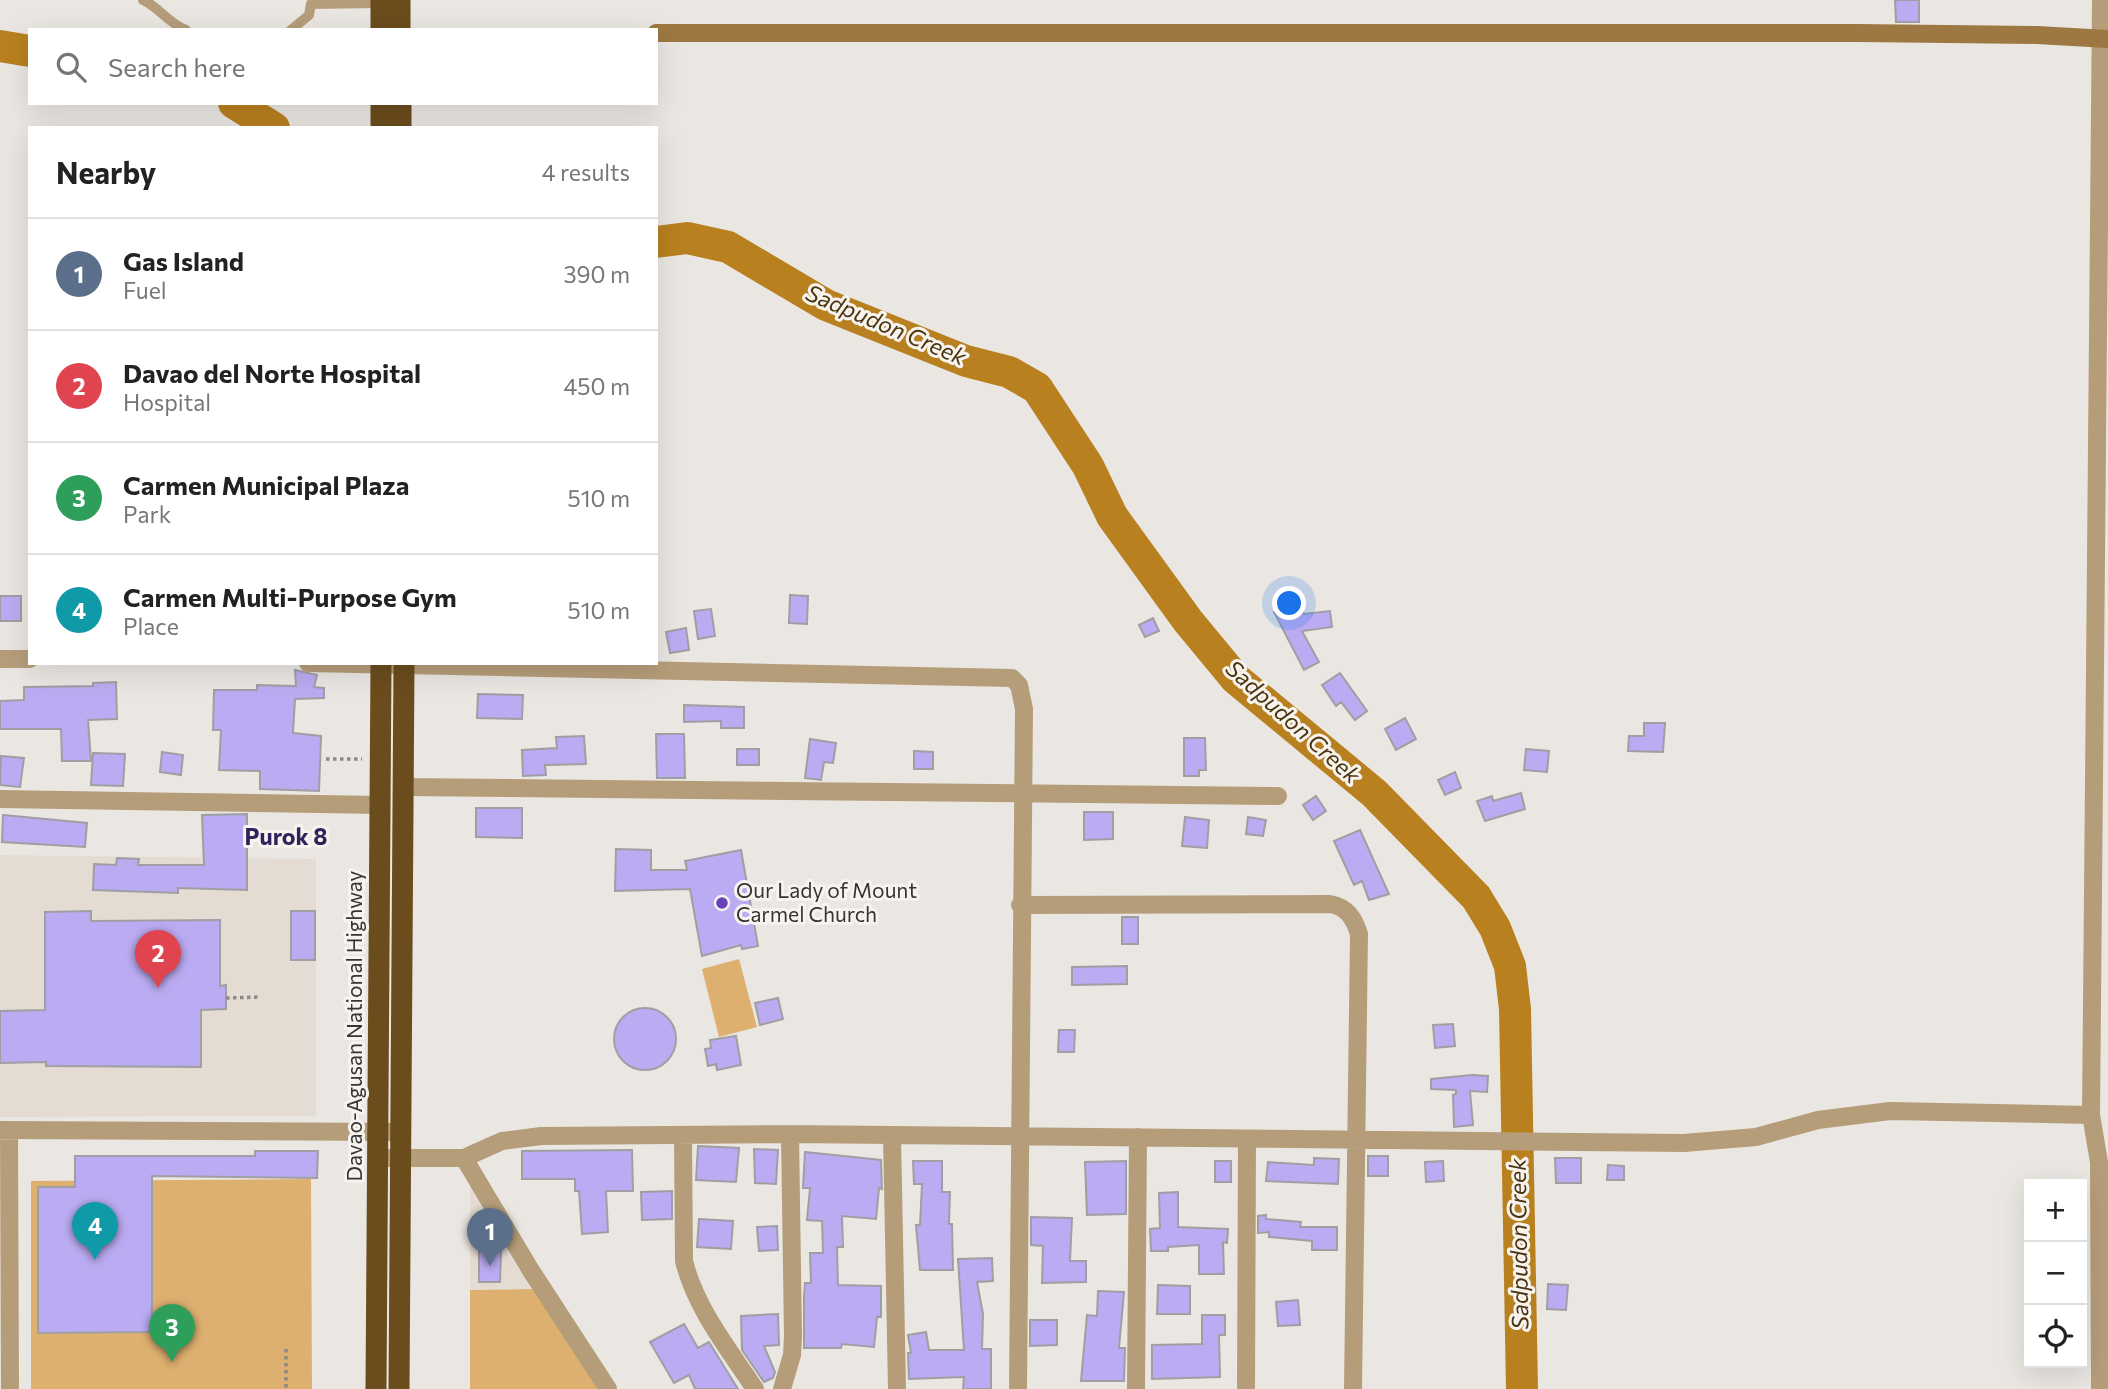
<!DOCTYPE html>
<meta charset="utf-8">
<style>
body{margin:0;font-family:Commissioner,sans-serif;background:#f6f6f6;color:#222}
.controls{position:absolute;right:21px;bottom:21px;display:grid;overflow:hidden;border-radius:0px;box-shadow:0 7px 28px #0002}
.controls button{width:63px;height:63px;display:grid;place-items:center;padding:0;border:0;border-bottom:2px solid #e0e0e0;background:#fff;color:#222;font:35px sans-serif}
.you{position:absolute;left:1290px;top:604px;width:24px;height:24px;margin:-18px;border:5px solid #fff;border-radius:50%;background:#1a73e8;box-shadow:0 0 0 10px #1a73e833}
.badge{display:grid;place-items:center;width:46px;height:46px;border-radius:50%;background:#0b8043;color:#fff;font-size:23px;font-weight:700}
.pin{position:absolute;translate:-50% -58px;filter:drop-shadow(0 2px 4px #0008)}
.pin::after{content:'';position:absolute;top:37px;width:24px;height:21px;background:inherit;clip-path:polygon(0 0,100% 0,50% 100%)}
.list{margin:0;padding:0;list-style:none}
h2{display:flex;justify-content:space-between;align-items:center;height:91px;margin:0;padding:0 28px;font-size:30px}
h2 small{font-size:23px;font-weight:400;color:#767676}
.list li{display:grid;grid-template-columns:46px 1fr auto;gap:21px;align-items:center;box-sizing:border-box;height:112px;padding:0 28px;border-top:2px solid #e0e0e0}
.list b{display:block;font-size:26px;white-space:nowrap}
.list p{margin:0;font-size:23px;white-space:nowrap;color:#767676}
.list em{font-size:23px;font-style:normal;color:#767676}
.icon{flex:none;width:38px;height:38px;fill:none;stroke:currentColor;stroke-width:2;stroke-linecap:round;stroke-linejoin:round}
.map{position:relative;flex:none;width:2108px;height:1389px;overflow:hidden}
.search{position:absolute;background:#fff;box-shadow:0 7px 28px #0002;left:28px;top:28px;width:630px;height:77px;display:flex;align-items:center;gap:18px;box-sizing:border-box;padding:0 24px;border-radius:0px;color:#767676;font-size:26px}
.panel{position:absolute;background:#fff;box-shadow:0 7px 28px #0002;left:28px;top:126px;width:630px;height:539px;border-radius:0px}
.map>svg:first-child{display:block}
.built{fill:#e4dcd2}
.green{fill:#deb070}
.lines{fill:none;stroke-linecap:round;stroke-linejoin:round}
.river{stroke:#b9801f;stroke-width:32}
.building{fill:#bbabf2;stroke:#9f9fa3;stroke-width:2}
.path{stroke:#8c8a87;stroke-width:3.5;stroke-dasharray:3.5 3.5;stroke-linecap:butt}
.lane{stroke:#b69d7a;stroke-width:10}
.street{stroke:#b69d7a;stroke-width:18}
.secondary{stroke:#9d7842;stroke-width:18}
.highway{stroke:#6b4c1d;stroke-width:21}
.poi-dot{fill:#6a41ba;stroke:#f7f4f0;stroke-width:2.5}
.labels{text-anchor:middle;stroke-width:6;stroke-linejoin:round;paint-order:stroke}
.poi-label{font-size:21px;fill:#363533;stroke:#f7f4f0;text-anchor:start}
.street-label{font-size:21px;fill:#363533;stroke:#f7f4f0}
.water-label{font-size:23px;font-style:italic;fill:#4d340f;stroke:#f7f4f0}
.neighbourhood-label{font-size:23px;font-weight:bold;fill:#34225c;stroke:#f7f4f0}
</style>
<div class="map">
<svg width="2108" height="1389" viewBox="0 0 2108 1389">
<rect width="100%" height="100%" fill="#eae7e3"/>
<path class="built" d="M0,855l316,4v257l-316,1z
M470,1183l64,106 -64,1z"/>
<path class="green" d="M739,959l18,68 -38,10 -17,-68z
M311,1179l1,210h-281v-208z
M534,1289l65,100h-129v-99z"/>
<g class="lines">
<path class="river" d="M0,46l30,5
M234,103l40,25
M656,242l31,-4 41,9 98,58 140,56 43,11 28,16 51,78 24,50 76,105 48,58 138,114 102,104 19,31 15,38 5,43 7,380"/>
</g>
<path class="building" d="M1895,0h24v22h-23z
M790,595l18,1 -1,28 -18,-1z
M0,596h21v25h-21z
M1299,602l5,12 26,-3 2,16 -30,4 17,31 -15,8 -30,-58z
M711,609l4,27 -17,3 -4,-28z
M1153,618l6,13 -14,6 -6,-12z
M686,628l3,22 -19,3 -4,-21z
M295,670l22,5 -3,12 10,1v10l-29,1 -2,34 28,3 -2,55 -59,-2v-18l-41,-1 2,-40h-8l1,-40h43v-5l39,1z
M1340,673l27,38 -12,9 -14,-18 -5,4 -14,-21z
M116,682l1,37 -29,1 3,41h-29l-1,-32h-61v-28l24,-1v-13l69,-1v-3z
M478,694l45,1 -1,24 -45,-1z
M684,705l60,2v21h-23v-7l-37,1z
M1405,718l11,21 -20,11 -11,-21z
M1644,723h21l-2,29 -35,-1 1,-15h15z
M656,734h28l1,44h-28z
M584,736l2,28 -41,1 1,10 -23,1 -1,-26 35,-2 -1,-11z
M1184,738h21l1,32h-7v6h-15z
M810,739l26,4 -3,20 -9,-1 -3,18 -16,-2z
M737,749h22v16h-22z
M1526,749l23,2 -2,21 -23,-2z
M914,751l19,1v17h-19z
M162,752l21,3 -2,20 -21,-3z
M93,753l32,1 -2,32 -32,-1z
M1,756l23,2 -4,29 -20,-2z
M1455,772l6,16 -16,7 -7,-15z
M1521,793l4,16 -40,12 -8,-20 15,-5 1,5z
M1316,796l10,15 -13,9 -10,-15z
M476,808h46v30l-46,-1z
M1084,812h29v27l-29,1z
M247,814v76l-69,-2v5l-85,-3 1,-26 22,1 1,-7 22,1 -1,6h66l-2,-50z
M3,815l84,8 -2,24 -83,-5z
M1185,817l24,3 -2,28 -25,-2z
M1248,817l18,3 -3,16 -17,-2z
M1360,830l29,64 -20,6 -7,-19 -8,4 -20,-44z
M616,849l35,1v20h36l-2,-9 56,-11 17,96 -16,3 -1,-4 -39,11 -12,-67 -75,2z
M91,911v10l129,-1v66l6,-1v24l-25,1v57l-155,-1v-4l-46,1v-52l45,-1v-98z
M291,911h24v49h-24z
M1122,917h16v27h-16z
M1127,966v18l-55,1v-18z
M778,998l5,21 -23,6 -5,-22z
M614 1039a31 31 0 1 1 62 0a31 31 0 1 1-62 0Z
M1453,1024l2,22 -20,2 -2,-23z
M1059,1030h16l-1,22h-16z
M736,1036l5,29 -24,5 -1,-6 -8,2 -3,-17 6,-1 -1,-8z
M1472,1075l16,1 -1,16 -17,-1 3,34 -19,2 -1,-32 3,-1v-4l-25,-1v-10z
M698,1146l41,2 -3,34 -40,-2z
M754,1149l24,1 -2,34 -21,-1z
M632,1150l1,41h-27l2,41 -26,2 -3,-43h-4v-12h-53v-28z
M255,1151h63l-1,27 -165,-2v156l-114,1v-146h37v-31h180z
M805,1152l76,8 1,29 -3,-1 -3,31 -34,-3 1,31h-6l1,38 43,1v31h-4l-3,30 -32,-3 -1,4h-37v-51l1,-14h6l-1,-30h13l-1,-32 -15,-1 3,-32h-7z
M1368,1156h20v20h-20z
M1314,1158l25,1 -1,25 -72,-3 2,-19 46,3z
M1555,1158h26v25h-25z
M913,1161h29v31h8l-1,32h3l1,46h-33l-4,-45h4l2,-41h-8z
M1126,1161v53l-39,1 -2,-53z
M1215,1161h16v21h-16z
M1443,1161l1,20 -18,1 -1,-20z
M1608,1165l16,1v14h-17z
M672,1191v28l-30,1 -1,-28z
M1178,1192v35l50,2 -1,14 -4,-1 1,32h-25v-29l-31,2v4h-17l-1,-22 10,-1 -1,-35z
M1266,1215v4l35,3 -1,5h37v23h-25v-9l-43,-4v-5l-11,1v-17z
M1031,1217l41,1 -2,43h16v21l-44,1 1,-37 -12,-1z
M699,1219l34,2 -2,28 -34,-2z
M777,1226l1,24 -19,1 -2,-24z
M479,1251h22l-1,31h-21z
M992,1258l1,23 -16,1 6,32 -1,35h9v40h-28l1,-12 -55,2 -1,-26h3l-3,-18 18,-3 3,18h35l-6,-91z
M1548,1284l20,1 -2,25 -19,-1z
M1158,1285l32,1v28h-33z
M1098,1291l26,1 -5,56h6l-1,33h-43l6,-66 10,1z
M1298,1300l2,25 -22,1 -2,-24z
M778,1314l1,31 -15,1 11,26 -2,6 -9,4 -22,-32 -1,-34z
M1202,1315h23v20h-6l1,42 -68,2v-34l50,-1z
M1030,1320h27v25l-27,1z
M684,1324l14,24 11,-6 29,47h-43l-6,-14 -15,8 -24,-41z"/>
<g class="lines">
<path class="path" d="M326,759h36
M226,998l35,-1
M286,1349v40"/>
<path class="lane" d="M143,0c17,8 25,23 43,30
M291,30l18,-15 2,-11 70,-1"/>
<path class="street" d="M0,659h30
M308,663l704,15 7,7 5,24 -6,680
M403,787l875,9
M0,799l381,6
M1020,905l310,-1c17,3 24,14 29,30l-6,455
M0,1130l401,2
M9,1130l1,259
M683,1135l1,126c12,48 44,87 71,128
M892,1135l5,254
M387,1158h77l38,-17 39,-5 249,-2 894,9 72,-6 62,-17 72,-9 201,4
M464,1158l66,111 78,120
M782,1389l10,-34 1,-18 -3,-203
M1136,1389l2,-252
M1246,1389l1,-250
M2100,1389l-1,-227 -8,-47 10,-1115"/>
<path class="secondary" d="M656,33h1201l180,2 71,4"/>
<path class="highway" d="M400,0v30
M381,30v-30
M381,103v25
M401,103v25
M376,1389l5,-726
M399,1389l5,-726"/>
</g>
<circle class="poi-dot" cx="722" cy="903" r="7"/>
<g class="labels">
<g class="poi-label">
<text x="736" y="898">Our Lady of Mount<tspan x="736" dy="24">Carmel Church</tspan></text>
</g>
<g class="street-label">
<text transform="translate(355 1026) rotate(-90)" y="7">Davao-Agusan National Highway</text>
</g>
<g class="water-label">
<text transform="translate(886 325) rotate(23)" y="8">Sadpudon Creek</text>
<text transform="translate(1293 722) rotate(42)" y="8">Sadpudon Creek</text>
<text transform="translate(1519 1244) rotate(-91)" y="8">Sadpudon Creek</text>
</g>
<g class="neighbourhood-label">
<text x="286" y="845">Purok 8</text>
</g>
</g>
</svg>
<div class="controls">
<button>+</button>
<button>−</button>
<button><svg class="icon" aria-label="locate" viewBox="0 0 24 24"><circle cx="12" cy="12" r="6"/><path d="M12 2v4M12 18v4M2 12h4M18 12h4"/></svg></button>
</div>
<div class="you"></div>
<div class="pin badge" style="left:490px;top:1266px;background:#5c6f8a">1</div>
<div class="pin badge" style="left:158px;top:988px;background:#e0444e">2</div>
<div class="pin badge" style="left:172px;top:1362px;background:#2e9e5b">3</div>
<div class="pin badge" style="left:95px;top:1260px;background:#0f9aa8">4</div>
<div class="search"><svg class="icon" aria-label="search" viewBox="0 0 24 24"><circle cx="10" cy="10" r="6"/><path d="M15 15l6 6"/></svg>Search here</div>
<section class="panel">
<h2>Nearby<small>4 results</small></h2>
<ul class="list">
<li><span class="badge" style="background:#5c6f8a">1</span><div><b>Gas Island</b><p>Fuel</p></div><em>390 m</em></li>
<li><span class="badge" style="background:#e0444e">2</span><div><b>Davao del Norte Hospital</b><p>Hospital</p></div><em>450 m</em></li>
<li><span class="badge" style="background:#2e9e5b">3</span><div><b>Carmen Municipal Plaza</b><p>Park</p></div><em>510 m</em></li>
<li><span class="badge" style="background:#0f9aa8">4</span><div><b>Carmen Multi-Purpose Gym</b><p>Place</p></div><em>510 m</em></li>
</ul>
</section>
</div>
